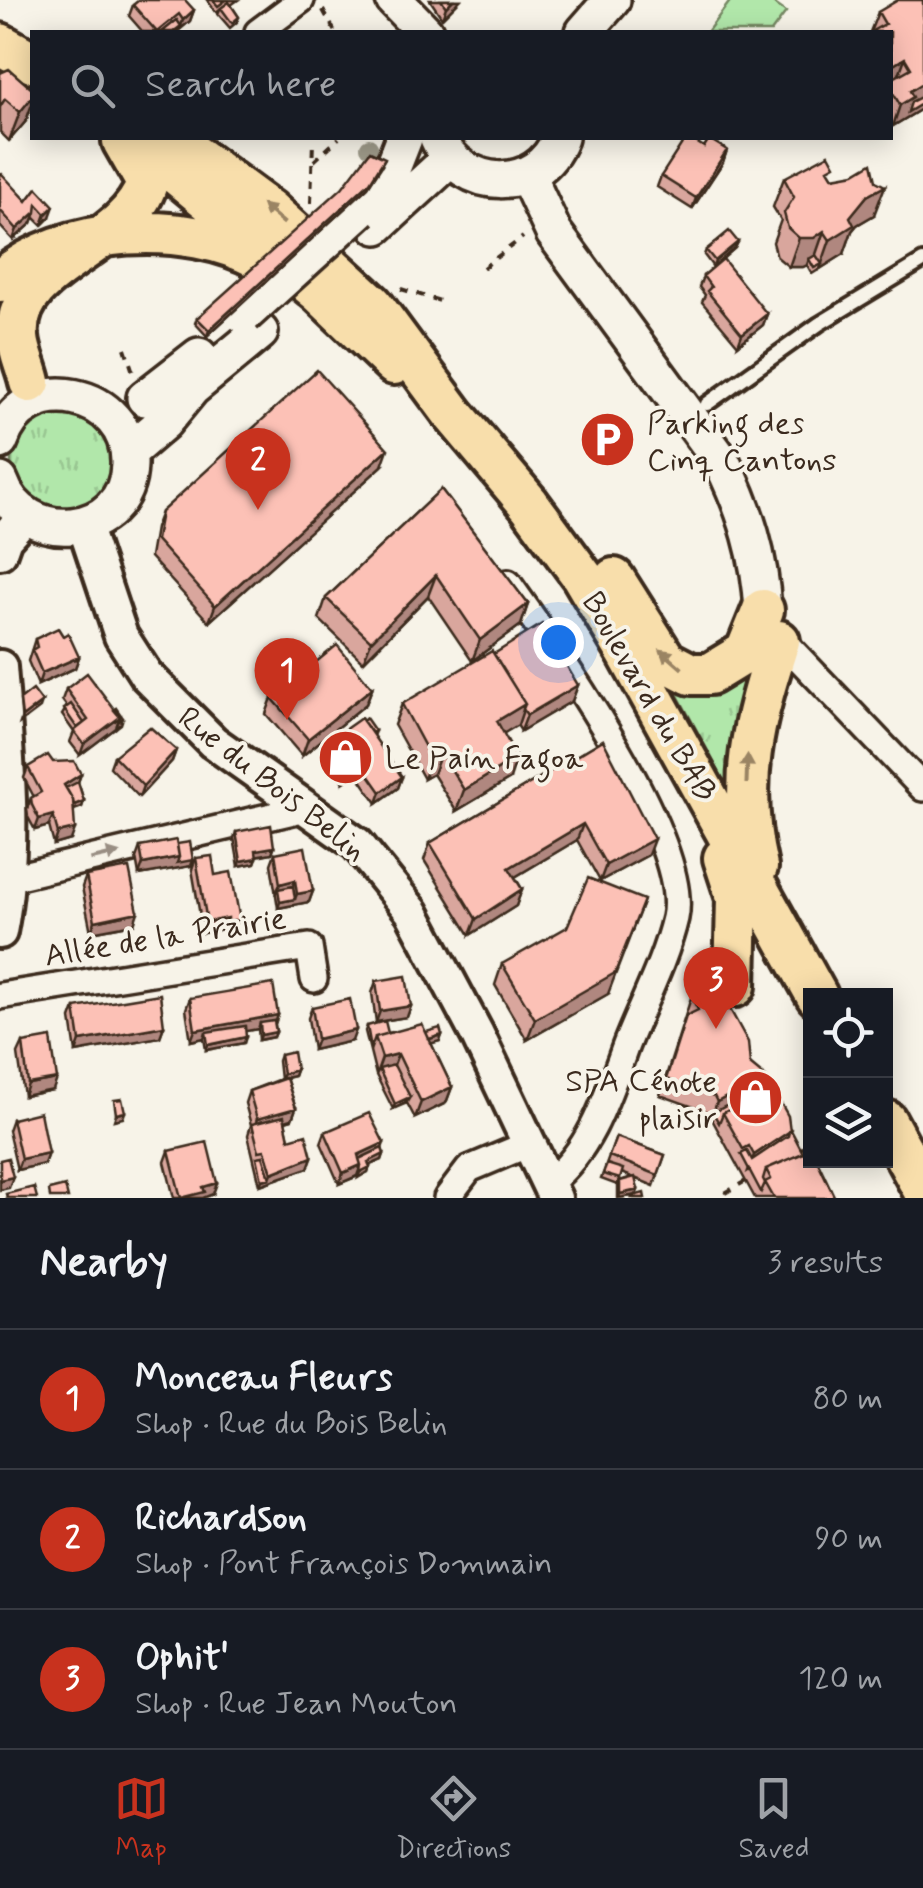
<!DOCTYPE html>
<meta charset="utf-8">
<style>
body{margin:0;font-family:Mynerve,sans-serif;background:#242831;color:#f1f3f6}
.controls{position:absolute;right:30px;bottom:30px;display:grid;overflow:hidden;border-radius:0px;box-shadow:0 5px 25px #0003}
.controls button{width:90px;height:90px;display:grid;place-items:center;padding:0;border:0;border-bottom:2px solid #363941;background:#171b24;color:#f1f3f6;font:50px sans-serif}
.you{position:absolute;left:558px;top:642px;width:35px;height:35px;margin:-25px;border:8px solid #fff;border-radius:50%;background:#1a73e8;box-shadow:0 0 0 15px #1a73e833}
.badge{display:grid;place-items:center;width:65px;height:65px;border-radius:50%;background:#c8321e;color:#fff;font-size:32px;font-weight:700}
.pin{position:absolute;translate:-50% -82px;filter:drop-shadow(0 2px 5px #0008)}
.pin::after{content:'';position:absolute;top:52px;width:35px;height:30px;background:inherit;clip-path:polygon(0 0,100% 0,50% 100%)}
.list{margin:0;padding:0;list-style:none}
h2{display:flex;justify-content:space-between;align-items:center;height:130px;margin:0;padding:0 40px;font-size:42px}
h2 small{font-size:32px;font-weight:400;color:#9ea1a6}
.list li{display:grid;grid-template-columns:65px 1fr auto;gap:30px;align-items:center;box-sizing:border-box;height:140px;padding:0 40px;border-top:2px solid #363941}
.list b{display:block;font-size:38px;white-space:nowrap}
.list p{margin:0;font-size:32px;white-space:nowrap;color:#9ea1a6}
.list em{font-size:32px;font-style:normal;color:#9ea1a6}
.icon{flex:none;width:55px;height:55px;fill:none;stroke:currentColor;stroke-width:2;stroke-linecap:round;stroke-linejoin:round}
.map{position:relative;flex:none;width:923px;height:1198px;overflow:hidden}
.search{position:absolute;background:#171b24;box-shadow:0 5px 25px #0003;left:30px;right:30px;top:30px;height:110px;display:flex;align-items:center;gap:25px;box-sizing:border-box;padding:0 35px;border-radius:0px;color:#9ea1a6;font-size:38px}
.sheet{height:550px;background:#171b24}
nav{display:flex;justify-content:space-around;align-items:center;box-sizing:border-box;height:140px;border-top:2px solid #363941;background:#171b24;font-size:28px;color:#9ea1a6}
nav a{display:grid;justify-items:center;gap:5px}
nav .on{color:#c8321e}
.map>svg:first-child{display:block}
.grass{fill:url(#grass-tufts);stroke:#768864;stroke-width:2.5}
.garden{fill:#b1e7aa;stroke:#768864;stroke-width:2.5}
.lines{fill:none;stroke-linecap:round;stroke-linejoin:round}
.service-casing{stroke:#3b2a1e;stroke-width:20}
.minor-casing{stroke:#3b2a1e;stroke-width:32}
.tertiary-casing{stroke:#3b2a1e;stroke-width:40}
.secondary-casing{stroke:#3b2a1e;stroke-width:42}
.primary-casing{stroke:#3b2a1e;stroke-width:48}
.path{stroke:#3b2a1e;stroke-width:4;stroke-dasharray:8 8;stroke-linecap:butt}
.service{stroke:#f7f3e8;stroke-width:12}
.minor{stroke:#f7f3e8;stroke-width:25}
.tertiary{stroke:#f7f3e8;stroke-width:32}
.secondary{stroke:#f7f3e8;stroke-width:35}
.primary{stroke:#f8deab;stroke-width:40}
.secondary-bridge-casing{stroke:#3b2a1e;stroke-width:42;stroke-linecap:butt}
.secondary-bridge{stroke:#f7f3e8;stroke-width:35}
.tree{fill:#9d9988}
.wall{fill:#d9a69d;stroke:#3b2a1e;stroke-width:2.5}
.shaded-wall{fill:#b0877f;stroke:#3b2a1e;stroke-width:2.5}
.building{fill:#fcc1b6;stroke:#3b2a1e;stroke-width:2.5}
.oneway{fill:#9a8464}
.oneway2{fill:#998e83}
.labels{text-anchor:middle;stroke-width:8;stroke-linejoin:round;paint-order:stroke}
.poi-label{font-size:32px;fill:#3b2a1e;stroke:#f7f3e8;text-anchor:start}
.street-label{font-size:32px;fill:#3b2a1e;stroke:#f7f3e8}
</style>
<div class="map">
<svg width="923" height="1198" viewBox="0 0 923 1198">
<defs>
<pattern id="grass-tufts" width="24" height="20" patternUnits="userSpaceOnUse" patternTransform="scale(2.5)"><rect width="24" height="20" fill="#b1e7aa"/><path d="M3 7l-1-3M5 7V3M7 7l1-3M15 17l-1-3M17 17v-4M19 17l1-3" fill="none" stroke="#99c692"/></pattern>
</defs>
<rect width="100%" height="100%" fill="#f7f3e8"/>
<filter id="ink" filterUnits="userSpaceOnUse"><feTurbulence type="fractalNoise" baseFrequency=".01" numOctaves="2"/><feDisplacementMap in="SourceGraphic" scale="20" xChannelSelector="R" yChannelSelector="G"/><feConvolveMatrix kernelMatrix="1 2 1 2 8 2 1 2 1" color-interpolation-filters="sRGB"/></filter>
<g filter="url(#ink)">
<path class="grass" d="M11 461a50 50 0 1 1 100 0a50 50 0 1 1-100 0Z
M753,659l-19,140 -60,-111z"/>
<path class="garden" d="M731,0h38l17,12 -15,20h-64z"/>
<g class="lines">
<defs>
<path id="service" d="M707,404l112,-80 104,-63"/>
<path id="minor" d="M258,32l43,-32
M508,583c46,64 184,259 167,335 -10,43 -33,86 -49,127 -18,49 -34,104 -76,137
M775,633l148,155
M10,878l296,-70
M0,996l309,-49 5,32
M447,1198l22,-29 62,-26"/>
<path id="tertiary" d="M84,525l37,111 25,39 67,67 144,102 55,68 65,122 78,164
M0,552l5,-14 20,-22
M0,667c7,89 17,177 0,265"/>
<path id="secondary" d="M394,0l31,32
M584,32l28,-32
M438,138c24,54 100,57 122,0
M527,175l27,58 168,229c24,49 38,94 41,148
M361,209l23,-20 20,-51
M377,226l73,-67
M145,398l54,-42
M0,441c23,-73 132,-51 129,24 -2,74 -106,83 -129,16
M129,452l35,-30 28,-34 68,-56"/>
<path id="primary" d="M0,44l32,18
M133,138l187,155 74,71
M171,138l98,72 103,94 82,111 75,89 53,72 45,76 190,344
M0,281c64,-57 187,-62 260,-22
M30,382c-3,-14 -11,-30 -12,-45 -7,-72 109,-88 129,-154l-24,-42
M614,579l52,82 25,13h19l36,-22 17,-42
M724,858l13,40 -2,88
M757,867c-20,-85 -4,-145 22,-226
M886,1121l37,68"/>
</defs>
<use href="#service" class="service-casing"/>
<use href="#minor" class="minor-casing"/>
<use href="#tertiary" class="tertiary-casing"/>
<use href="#secondary" class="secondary-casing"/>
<use href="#primary" class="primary-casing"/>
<path class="path" d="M323,10l12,22
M314,161l25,-23
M311,203l2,-62
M483,268l40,-31
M401,289l39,12
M125,348l8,24
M797,1151l13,-7
M725,1193l21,-12"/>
<use href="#service" class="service"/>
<use href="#minor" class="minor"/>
<use href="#tertiary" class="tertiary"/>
<use href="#secondary" class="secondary"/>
<use href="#primary" class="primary"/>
<defs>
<path id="secondary-bridge" d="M244,315l117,-106"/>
</defs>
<use href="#secondary-bridge" class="secondary-bridge-casing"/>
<use href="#secondary-bridge" class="secondary-bridge"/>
</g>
<circle class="tree" cx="369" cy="147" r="9"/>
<path class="wall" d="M207,0h31l-7,5 8,12 -2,5 -7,6 -12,-14 2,-5 -4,3z
M430,0h30l-18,18z
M923,0v108l-30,18 -3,-4v-90h-20l8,-20z
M133,5l61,5 -4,11 -13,11h-34l-14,-16z
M0,73l32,16v15l-6,17 -17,20 -9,-9z
M704,147l23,3 -4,12 -31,47 -35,-22 4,-11z
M383,164l-15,23 -161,149 -12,-13 2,-5z
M0,175l27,26 10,-13 13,29 -8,8 -8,-8 -2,6 -19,17 -13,-14z
M831,175l43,40 -17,10 -5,6 -8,23 -32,20 -5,-9 -4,2h-14l-12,-10 -4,-15 8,-22 -8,-13 11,-29z
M738,242l-3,6 -22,19 -9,-12 2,-5z
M703,276l64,38 -4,11 -25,20 -36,-43 3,-7 -6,-8z
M382,466l-173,156 -59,-65 5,-29 6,-16z
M441,489l87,115 -7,21 -49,36 -44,-65 -65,66 -44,-43 7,-21z
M63,636l16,21 -4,11 -37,17 -10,-24 7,-22z
M494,654l84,31 -6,16 -51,30 -4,-6 -14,8 7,46 -54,32 -23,-37 -9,5 -30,-54 8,-21z
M372,688l-6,16 -64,52 -36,-42 6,-16z
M66,689l48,21 9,8 -2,6 -41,31 -10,-13 4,-10 -12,-17 5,-8 -5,-7z
M375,731l-2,5 29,41 -4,11 -21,15 -21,-30 -12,9 -21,-28 4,-12z
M603,740l45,115 -48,26 -23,-41 -62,37 7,12 -6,17 -46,29 -46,-75 6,-17z
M176,750l-4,11 -33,36 -29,-30 4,-11z
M53,762l28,12 -3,8 6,19 -2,6 -8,3 -3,30 -17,5 -5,-19 -14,4 -7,-13 -1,-8 4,-11 3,-1 -10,-19 4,-11z
M236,832l38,15 -2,6 -15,3 -2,7 -16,3 -5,-28z
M177,844l16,16 -2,6 -52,9 -3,-17 4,-11z
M275,853l38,38 -4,11 -31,6 -7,-44z
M196,858l19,17 21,56 -12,3 -1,-5 -20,4 -11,-64z
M86,876l48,48 -43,8 -9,-45z
M703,960l47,104 53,89 32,45h-80l-47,-86 -48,-17z
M502,964l106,30 -81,46 -32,-55z
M376,981l35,25 -4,11 -31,5 -4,-29z
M190,998l88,17 -3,9 1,8 -2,5 -15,3 -1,-11 -13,2 -1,12 -38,7 -2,-12 -13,3 -5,-32z
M312,1007l40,34 -39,9 -5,-32z
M75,1008l89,18 -4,11 -84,15 -5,-33z
M367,1026l21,7 38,-1 16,3 -2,6 -9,2 21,44 -6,16 -31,15 -8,-15 -14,6 -17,-34 -11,-44z
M23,1043l30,47 -29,6 -6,-42z
M280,1055l16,15 -2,6 -8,2 10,30 -4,11 -7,2 4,18 23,18 -4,11 -48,17 -12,-50 3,-10 -6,-22 4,-12 31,-12 -2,-18z
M12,1119l36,34 -4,11 -27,6 -9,-40z
M325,1132l57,16 2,6 -2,6 -13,5 -1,7 -29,12 -18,-41z
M616,1137l49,18 -11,31 -19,-8 3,12 -2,5 9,3h-13l1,-2 -15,2v-12l2,-5 12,-4 -10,-4 -5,12 -16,-6z
M169,1151l44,43 -10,4h-29l-9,-36z"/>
<path class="shaded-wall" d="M453,0h7l-18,18 4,-11z
M194,10l-4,11 -13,11h-4l8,-6 2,-6z
M905,58l-8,22 -7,4v-17z
M923,83v25l-30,18 7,-21 10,-14z
M32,97v7l-6,17 -17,20 11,-29z
M727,150l-4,12 -31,47 4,-11z
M385,158l-17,29 -161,149 2,-6z
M885,186l-11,29 -17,10 -5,6 -8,23 -24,15 10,-29 37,-44z
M54,206l-4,11 -8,8 4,-11z
M36,212l-4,11 -19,17 4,-11z
M824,231l-10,29 -5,-1 -2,6 -4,2h-14l10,-29z
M738,242l-3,6 -22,19 2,-6z
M767,314l-4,11 -25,20 4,-11z
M388,449l-6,17 -173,156 6,-16z
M436,575l-8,21 -65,66 8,-21z
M528,604l-7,21 -49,36 8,-21z
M79,657l-4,11 -37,17 4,-12z
M578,685l-6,16 -51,30 6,-16z
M372,688l-6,16 -64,52 6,-17z
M42,702l-2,6 -20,15 2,-6z
M525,704l-7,21 -29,17 8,-21z
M120,717l-4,11 -36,27 4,-11z
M176,750l-4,11 -33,36 4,-11z
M441,753l-8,21 -9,5 7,-21z
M517,758l-7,21 -54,32 8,-21z
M360,762l-4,11 -12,9 4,-11z
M81,774l-4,11 -13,9v-9z
M402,777l-4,11 -21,15 4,-11z
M84,801l-2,6 -13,4 2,-5z
M53,815l-4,11 -14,4 4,-11z
M583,824l-6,16 -74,44 6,-16z
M75,829l-4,11 -17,5 4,-12z
M654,839l-6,16 -48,26 6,-16z
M274,847l-2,6 -18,3 2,-6z
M179,857l14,3 -2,6 -52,9 4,-11z
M257,858l-2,5 -16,3 2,-5z
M295,880l-4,12 -13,-3 -3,6 5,-11z
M522,889l-6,17 -46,29 6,-16z
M313,891l-4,11 -31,6 2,-6 15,-3 2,-5z
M644,900l-36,94 -81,46 8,-21z
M138,912l-4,12 -43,8 4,-11z
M228,918l-5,11 -20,4 4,-11z
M240,920l-4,11 -12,3 4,-12z
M411,1006l-4,11 -31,5 4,-11z
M278,1015l-4,11 -14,-3 -2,6 -51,9 -1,-6 -2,6 -13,3 4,-11z
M164,1026l-4,11 -84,15 4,-11z
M356,1030l-4,11 -39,9 4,-11z
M276,1032l-2,5 -15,3 2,-5z
M442,1035l-2,6 -21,6 2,-5z
M246,1037l-2,6 -38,7 2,-5z
M398,1054l-6,16 -13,-1 -3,6 6,-17z
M296,1070l-2,6 -14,3 3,-5z
M57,1079l-4,11 -29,6 4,-12z
M452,1087l-6,16 -31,15 6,-16z
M732,1094l-6,17 -13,2 4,-11z
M410,1097l-3,5 -14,7 2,-5z
M296,1108l-4,11 -39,11 4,-11z
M125,1112l-2,6 -9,2 2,-6z
M790,1131l-6,16 -36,24 6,-16z
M384,1143l-4,11 -23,11 1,-10z
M48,1153l-4,11 -27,6 4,-11z
M384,1154l-2,6 -16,7 2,-5z
M312,1157l-4,11 -48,17 2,-5 8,-2 2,-5z
M361,1165l-4,11 -18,8 4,-11z
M370,1167l-2,5 -10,6 2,-6z
M13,1177l-4,11 -9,2v-10z
M217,1183l-4,11 -10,4h-21l21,-11z
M638,1190l-2,5 -17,3 1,-4z"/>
<path class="building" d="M139,0h46l9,10 -11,10 -4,-6 -22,18 -24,-27z
M213,0h13l-8,6z
M441,0h12l-7,7z
M898,0h25v83l-13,8 3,6 -13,8 -10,-17v-8l21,-12 -6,-10 -15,9v-35h-20l15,-8 -7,-12z
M229,2l10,15 -7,6 -11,-15z
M177,20l4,6 -8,6h-11z
M9,69l23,20v8l-12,15 -15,-13 -5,8v-34z
M923,96v7l-15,9 3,-10z
M691,139l13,8 5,-8 18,11 -31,48 -35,-22 22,-34z
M370,151l15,7 -15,24 -161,148 -12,-12 145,-130z
M829,154l6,11 -7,4 5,8 22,-4 17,-10 4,18 9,5 -18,10 -17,21 4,8 -24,15 -6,-9 -10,7h-15l-11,-10 -4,-15 10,-16 -10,-19z
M2,174l25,27 10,-13 17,18 -8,8 -9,-10 -1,8 -19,17 -17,-19v-35z
M729,231l9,11 -23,19 -9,-11z
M816,255l6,9 -8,4 -5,-9z
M723,259l44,55 -25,20 -35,-43 4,-4 -8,-11z
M317,370l71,79 -173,157 -59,-66 5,-28z
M441,489l87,115 -48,36 -44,-65 -65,66 -45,-43z
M542,624l36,61 -51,30 -4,-6 2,-5 -31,-50z
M58,628l5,8 5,-3 11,24 -37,16 -10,-23 5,-3 -2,-8z
M337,645l35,43 -64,51 -36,-41z
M492,651l33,53 -28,17 20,37 -53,32 -23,-37 -10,5 -29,-54z
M87,673l33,44 -36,27 -10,-13 14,-11 -22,-31z
M33,690l9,12 -20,15 -2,-17z
M71,704l13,19 -7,5 -13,-19z
M116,708l7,10 -5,4 2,-5 -6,-7z
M361,718l41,59 -21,15 -21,-30 -12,9 -21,-29z
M366,718l9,13 -3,2 -9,-12z
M150,727l26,23 -33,36 -29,-30z
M603,740l51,99 -48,26 -23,-41 -74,44 13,21 -46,30 -46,-76z
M48,755l5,7 21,-1 7,13 -17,11 9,15 2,29 -17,4 -5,-18 -14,4 -7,-14 -1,-7 10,-6 -13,-25z
M78,782l6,19 -10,4 -1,-5 -7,-12z
M271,825l3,22 -18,3 1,8 -16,3 -5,-29z
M176,840l3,17 -36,7 -3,-17z
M190,842l3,18 -16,3 2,-6 -2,-13z
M305,847l8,44 -16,3 -2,-14 -15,4 -5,-31z
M212,856l3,19 16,-3 9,48 -12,2v-4l-21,4 -11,-64z
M129,868l9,44 -43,9 -9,-45z
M588,878l56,22 -29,73 -80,46 -33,-55 65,-37z
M293,886l2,13 -15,3 -2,-13z
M703,960l45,82 2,22 17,14 21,38 2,15 -36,24 -5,-9 -6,3 -20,-36 15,-8 -6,-11 -15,8 -3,-6 -48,-17 20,-63 12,-6 -6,-12z
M406,976l5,30 -31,5 -4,-30z
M273,984l5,31 -83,15 -5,-32z
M160,994l4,32 -84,15 -5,-33z
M350,999l6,31 -39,9 -5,-32z
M274,1021l2,11 -15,3 -1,-12z
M385,1021l3,12 9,-2 -22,6 -4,11 -4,-22z
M422,1024l30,63 -31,15 -23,-48 -16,4 -7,-21z
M245,1026l1,11 -38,8 -2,-13z
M440,1028l2,7 -13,4 -3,-7z
M51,1038l6,41 -29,5 -5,-41z
M293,1052l3,18 -13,4 -3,-19z
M394,1065l16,32 -15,7 -16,-35z
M286,1078l10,30 -39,11 -8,-28z
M122,1099l3,13 -9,2 -2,-14z
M728,1105l2,4 -7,4 -4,10 -6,-10z
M40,1112l8,41 -27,6 -9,-40z
M369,1113l15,30 -26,12 3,10 -18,8 -18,-41z
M284,1116l5,23 17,-5 6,23 -40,16 -7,-23 -6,1 -7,-27z
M790,1128l13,25 -37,16 -3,10 2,4 -4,9 -20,-38 6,-3 5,9 36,-24z
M616,1137l49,18 -7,20 -49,-19z
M207,1142l10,41 -14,4 2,5 -24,6 -12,-47z
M382,1148l2,6 -16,8 2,5 -10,5 1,-7 -2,-6z
M806,1152l4,2v6h7l18,38h-61l-9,-16 6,-3 -5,-10z
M263,1156l7,22 -8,2 -5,-23z
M8,1158l5,19 -13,3v-20z
M607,1164l16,5 -3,10 -17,-5z
M635,1177l3,13 -18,4v-13z
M65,1186l3,12h-18l-1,-8z
M34,1187l3,11h-30l-1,-4z
M644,1193l1,5h-11l-1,-2z"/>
<defs><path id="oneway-solid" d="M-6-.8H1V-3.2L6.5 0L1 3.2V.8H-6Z" transform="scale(2.5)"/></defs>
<g class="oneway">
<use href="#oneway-solid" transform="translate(273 214) rotate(-140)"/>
<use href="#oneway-solid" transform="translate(671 659) rotate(-139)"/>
<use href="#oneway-solid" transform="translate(747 769) rotate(-88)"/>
</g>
<use class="oneway2" href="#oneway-solid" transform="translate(105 856) rotate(-13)"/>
</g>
<defs>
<symbol id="parking-disc" viewBox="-11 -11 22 22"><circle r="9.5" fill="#c8321e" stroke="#f7f3e8"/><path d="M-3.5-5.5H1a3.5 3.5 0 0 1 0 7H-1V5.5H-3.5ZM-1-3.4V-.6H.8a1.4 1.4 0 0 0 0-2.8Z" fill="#fff"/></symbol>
<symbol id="shop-disc" viewBox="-11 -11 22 22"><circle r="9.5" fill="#c8321e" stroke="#f7f3e8"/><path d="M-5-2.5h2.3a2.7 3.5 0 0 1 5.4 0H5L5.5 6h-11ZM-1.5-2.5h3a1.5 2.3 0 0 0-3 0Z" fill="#fff"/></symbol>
</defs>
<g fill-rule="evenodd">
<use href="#parking-disc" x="576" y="408" width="63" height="63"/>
<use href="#shop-disc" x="314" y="726" width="63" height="63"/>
<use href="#shop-disc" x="724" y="1066" width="63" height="63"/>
</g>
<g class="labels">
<g class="poi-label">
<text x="647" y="433">Parking des<tspan x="647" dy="37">Cinq Cantons</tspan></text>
<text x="385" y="768">Le Pain Fagoa</text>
<text x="717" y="1091" text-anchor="end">SPA Cénote<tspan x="717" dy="37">plaisir</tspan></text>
</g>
<g class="street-label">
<text transform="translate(650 696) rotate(60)" y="11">Boulevard du BAB</text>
<text transform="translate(273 783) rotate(38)" y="11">Rue du Bois Belin</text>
<text transform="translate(165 936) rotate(-9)" y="11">Allée de la Prairie</text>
</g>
</g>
</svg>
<div class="controls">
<button><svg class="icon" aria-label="locate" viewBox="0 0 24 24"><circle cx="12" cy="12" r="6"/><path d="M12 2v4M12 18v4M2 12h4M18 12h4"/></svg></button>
<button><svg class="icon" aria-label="layers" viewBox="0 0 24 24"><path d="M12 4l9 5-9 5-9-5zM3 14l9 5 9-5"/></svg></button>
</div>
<div class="you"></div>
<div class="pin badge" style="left:287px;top:720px">1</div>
<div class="pin badge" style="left:258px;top:510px">2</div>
<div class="pin badge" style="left:716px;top:1029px">3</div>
<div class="search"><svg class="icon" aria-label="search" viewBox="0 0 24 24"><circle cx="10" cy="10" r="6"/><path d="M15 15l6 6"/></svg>Search here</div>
</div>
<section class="sheet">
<h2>Nearby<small>3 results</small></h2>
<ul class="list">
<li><span class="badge">1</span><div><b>Monceau Fleurs</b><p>Shop · Rue du Bois Belin</p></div><em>80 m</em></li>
<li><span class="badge">2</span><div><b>Richardson</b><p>Shop · Pont François Dommain</p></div><em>90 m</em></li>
<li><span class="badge">3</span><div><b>Ophit'</b><p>Shop · Rue Jean Mouton</p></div><em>120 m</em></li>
</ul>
</section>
<nav>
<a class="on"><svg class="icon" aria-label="map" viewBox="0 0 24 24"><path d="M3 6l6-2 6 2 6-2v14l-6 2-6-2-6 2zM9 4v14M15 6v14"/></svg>Map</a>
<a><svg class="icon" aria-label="directions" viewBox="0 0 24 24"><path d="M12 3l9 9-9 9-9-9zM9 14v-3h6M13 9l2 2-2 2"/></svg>Directions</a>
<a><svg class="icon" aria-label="saved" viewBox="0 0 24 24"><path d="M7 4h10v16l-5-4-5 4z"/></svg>Saved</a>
</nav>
